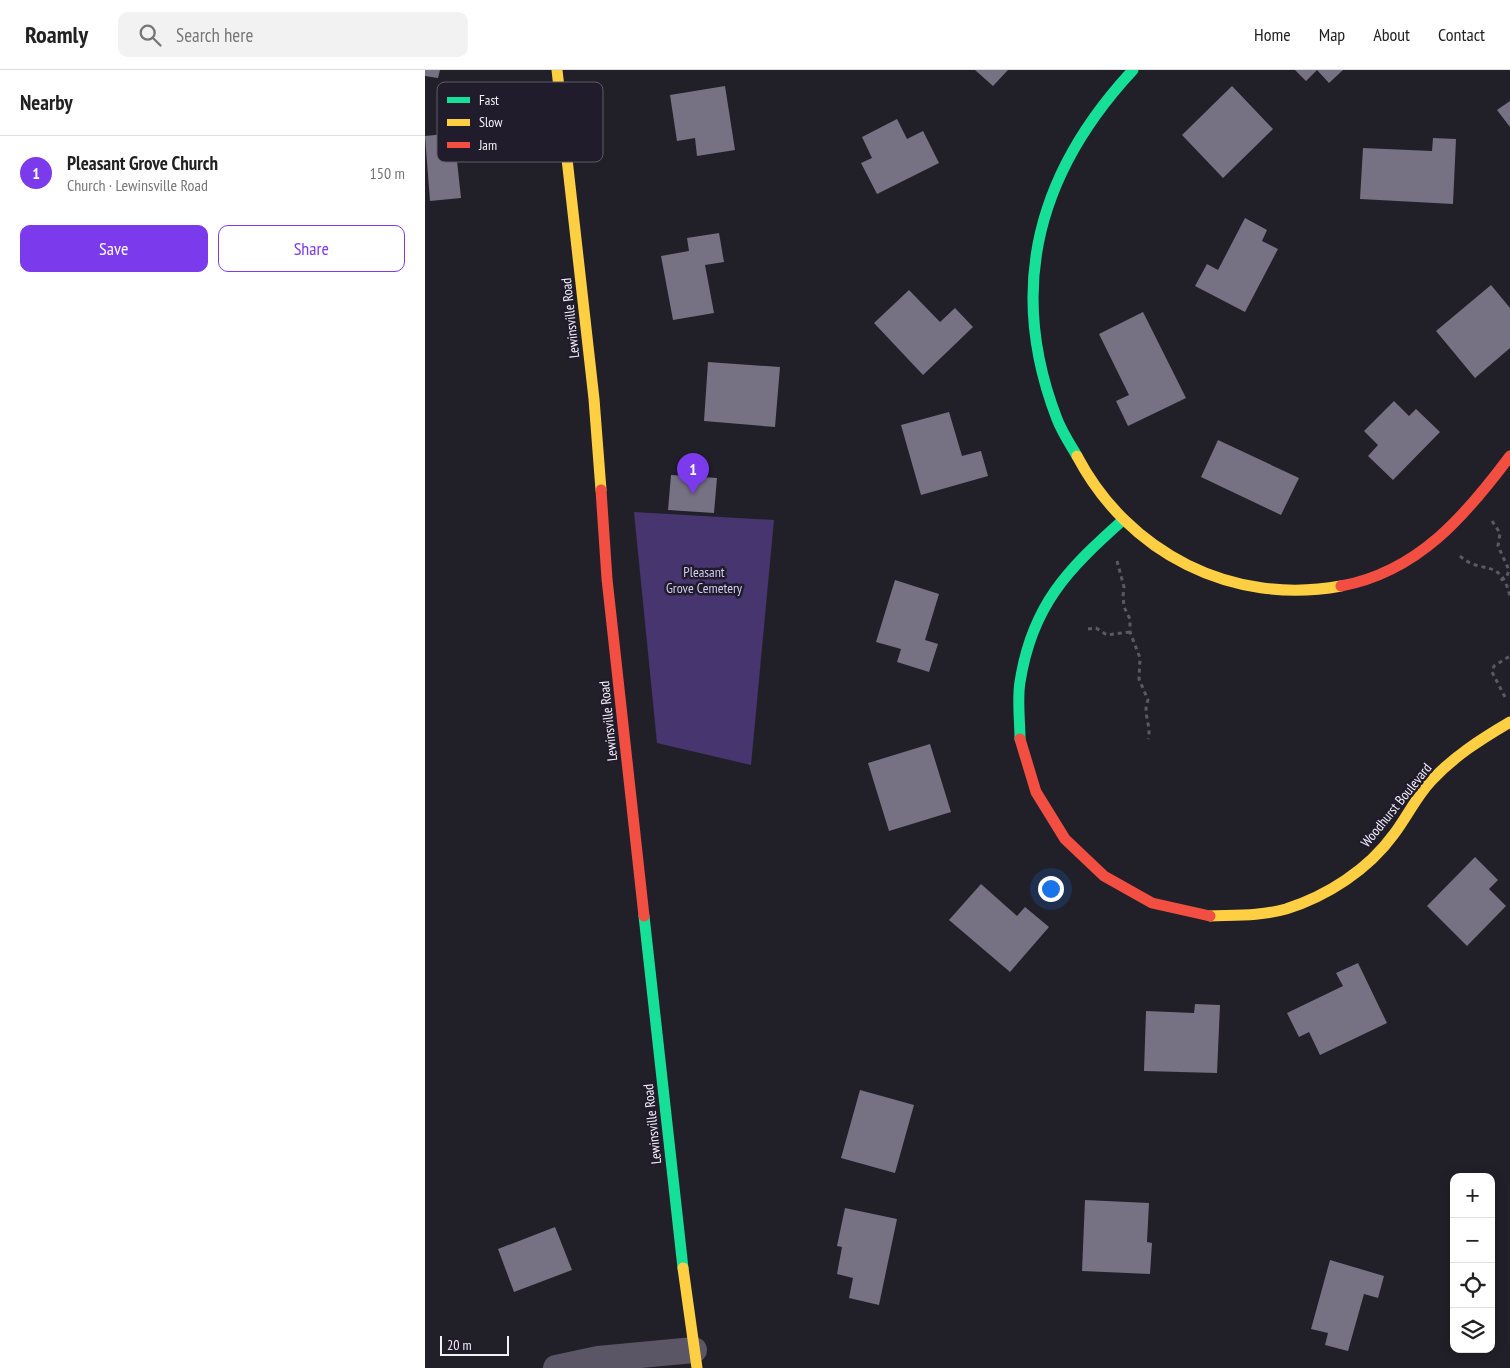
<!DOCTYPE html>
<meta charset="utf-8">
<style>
body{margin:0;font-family:"PT Sans Narrow",sans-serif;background:#f2f2f2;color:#222}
.controls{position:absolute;right:15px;bottom:15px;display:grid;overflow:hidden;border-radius:10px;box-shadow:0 2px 12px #0003}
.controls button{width:45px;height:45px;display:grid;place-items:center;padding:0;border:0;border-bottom:1px solid #e0e0e0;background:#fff;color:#222;font:25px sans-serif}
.scale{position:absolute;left:15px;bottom:12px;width:69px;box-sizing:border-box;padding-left:5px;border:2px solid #f2f0fa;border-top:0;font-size:14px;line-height:18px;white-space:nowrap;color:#f2f0fa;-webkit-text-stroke:4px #201c2b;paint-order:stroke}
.you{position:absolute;left:625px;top:818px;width:18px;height:18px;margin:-12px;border:4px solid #fff;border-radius:50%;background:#1a73e8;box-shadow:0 0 0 8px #1a73e833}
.badge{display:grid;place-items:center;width:32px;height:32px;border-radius:50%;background:#7c3aed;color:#fff;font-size:16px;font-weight:700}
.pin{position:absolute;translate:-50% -41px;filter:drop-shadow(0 1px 2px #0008)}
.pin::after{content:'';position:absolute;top:26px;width:18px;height:15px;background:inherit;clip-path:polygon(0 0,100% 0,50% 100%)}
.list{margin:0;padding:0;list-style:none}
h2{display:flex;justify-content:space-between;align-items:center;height:65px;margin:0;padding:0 20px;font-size:21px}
h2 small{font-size:16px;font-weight:400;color:#767676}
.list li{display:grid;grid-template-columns:32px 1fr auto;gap:15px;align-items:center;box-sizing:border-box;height:75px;padding:0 20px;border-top:1px solid #e0e0e0}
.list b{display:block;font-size:19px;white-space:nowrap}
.list p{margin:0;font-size:16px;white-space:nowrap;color:#767676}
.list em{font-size:16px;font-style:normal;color:#767676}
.actions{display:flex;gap:10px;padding:15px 20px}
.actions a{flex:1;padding:11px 0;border:1px solid #7c3aed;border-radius:10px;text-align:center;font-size:18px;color:#7c3aed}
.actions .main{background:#7c3aed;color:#fff}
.icon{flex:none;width:28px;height:28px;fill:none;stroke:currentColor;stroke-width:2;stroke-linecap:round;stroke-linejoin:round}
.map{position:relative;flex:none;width:1085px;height:1298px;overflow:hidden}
header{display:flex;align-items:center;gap:30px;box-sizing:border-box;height:70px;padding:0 25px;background:#fff;border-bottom:1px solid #e0e0e0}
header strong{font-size:24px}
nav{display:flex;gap:28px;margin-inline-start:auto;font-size:18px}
.search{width:350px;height:45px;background:#f2f2f2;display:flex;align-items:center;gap:12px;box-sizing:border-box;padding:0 18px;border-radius:10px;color:#767676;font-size:19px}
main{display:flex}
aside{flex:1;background:#fff}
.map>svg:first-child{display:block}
.green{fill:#46356e}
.building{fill:#767183}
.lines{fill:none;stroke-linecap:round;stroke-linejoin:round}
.path{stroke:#5c5964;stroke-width:3;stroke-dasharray:4 4;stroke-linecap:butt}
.street{stroke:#5a5665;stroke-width:26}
.fast{stroke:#16e098;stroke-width:11}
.slow{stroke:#ffcf43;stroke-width:11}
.jam{stroke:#f24e42;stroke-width:11}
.labels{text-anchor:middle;stroke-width:5;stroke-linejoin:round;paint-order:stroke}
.street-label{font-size:14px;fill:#f2f0fa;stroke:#201c2b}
.park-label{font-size:14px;fill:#d3caf1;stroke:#201c2b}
.key{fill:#201c2b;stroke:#5f5c69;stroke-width:1}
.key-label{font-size:14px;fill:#f2f0fa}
</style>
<header>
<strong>Roamly</strong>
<div class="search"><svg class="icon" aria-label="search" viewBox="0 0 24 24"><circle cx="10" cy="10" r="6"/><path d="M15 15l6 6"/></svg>Search here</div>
<nav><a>Home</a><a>Map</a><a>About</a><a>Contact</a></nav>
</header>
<main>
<aside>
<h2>Nearby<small></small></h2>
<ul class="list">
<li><span class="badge">1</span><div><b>Pleasant Grove Church</b><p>Church · Lewinsville Road</p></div><em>150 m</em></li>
</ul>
<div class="actions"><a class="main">Save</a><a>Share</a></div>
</aside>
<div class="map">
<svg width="1085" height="1298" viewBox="0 0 1085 1298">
<rect width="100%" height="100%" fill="#212028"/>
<path class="green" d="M209,442l140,8 -23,245 -94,-22z"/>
<path class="building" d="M0,0h15l-2,8 -13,-2z
M550,0h33l-15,16z
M870,0h48l-14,13 -12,-13 -11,11z
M300,16l10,64 -38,6 -2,-18 -18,3 -7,-46z
M807,16l41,43 -50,49 -41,-43z
M1085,31v26l-13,-17z
M472,49l10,20 16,-8 16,32 -62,31 -16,-31 11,-5 -10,-21z
M29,63l7,65 -31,3 -5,-65z
M1008,68l23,1 -3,65 -93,-5 3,-51 69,3z
M820,148l22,12 -5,11 16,8 -33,63 -50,-26 12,-22 11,6z
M294,163l5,29 -19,3 9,48 -41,7 -12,-64 28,-5 -2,-13z
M1066,215l19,23v40l-35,30 -39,-47z
M484,220l31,32 15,-14 18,19 -50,48 -49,-52z
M718,242l43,86 -58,28 -12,-25 13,-6 -30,-61z
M283,292l72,5 -5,60 -71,-6z
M969,331l15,15 7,-7 24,23 -47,48 -25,-24 10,-11 -14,-14z
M524,342l13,44 19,-5 7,25 -67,19 -20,-70z
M793,370l81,38 -18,37 -80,-38z
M246,405l46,3 -3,35 -46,-3z
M470,510l44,14 -14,46 13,4 -9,28 -32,-10 4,-13 -25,-7z
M505,674l21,68 -62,19 -21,-68z
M1050,787l23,23 -9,9 17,17 -39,40 -40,-40z
M556,814l36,32 8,-9 24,20 -39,45 -61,-52z
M933,893l29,60 -67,32 -11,-23 -10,5 -12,-24 56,-27 -7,-13z
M770,934l25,1 -3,68 -73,-2 2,-60 48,2z
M435,1020l54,15 -19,68 -54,-15z
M660,1130l64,3 -2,39 5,1 -2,31 -68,-3z
M420,1138l52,11 -18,86 -30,-7 4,-20 -16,-4 5,-27 -5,-1z
M130,1157l17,43 -58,22 -16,-43z
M905,1190l54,16 -6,22 -14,-4 -16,57 -23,-6 3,-12 -17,-4z"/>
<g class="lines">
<path class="path" d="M1067,451l8,12 -2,13 11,24 -2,6 -9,6
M1035,486c22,20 40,0 50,40
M692,491l7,26 -1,9 1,11 6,12v13l10,26 -1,21 9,21c-6,14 4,25 0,39
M663,559l8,-1 11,7 23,-3
M1080,627l-13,-25 2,-6 16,-10"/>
<path class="street" d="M131,1298l42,-9 96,-9"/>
<path class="fast" d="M652,386c-7,-12 -15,-24 -20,-37 -51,-132 -18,-248 76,-349
M595,669c0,-18 -3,-39 0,-57 12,-77 48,-113 103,-162
M219,846l39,352"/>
<path class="slow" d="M132,0l37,329 7,91
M652,386c51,97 155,150 264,130
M785,846c25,-1 51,0 76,-7 41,-13 82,-39 108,-75 13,-17 22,-37 37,-53 22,-24 50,-42 79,-59
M258,1198l14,100"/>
<path class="jam" d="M176,420l6,89 37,337
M916,516c77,-14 125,-71 169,-130
M595,669l16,53 29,47 39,37 48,27 58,13"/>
</g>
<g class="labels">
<g class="street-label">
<text transform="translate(145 248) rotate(-96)" y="5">Lewinsville Road</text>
<text transform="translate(183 651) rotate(-96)" y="5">Lewinsville Road</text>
<text transform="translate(971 735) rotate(-51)" y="5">Woodhurst Boulevard</text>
<text transform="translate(227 1054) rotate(-96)" y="5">Lewinsville Road</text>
</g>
<g class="park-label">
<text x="279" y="507">Pleasant<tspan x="279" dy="16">Grove Cemetery</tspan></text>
</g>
</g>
<rect x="12" y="12" width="166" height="80" rx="8" class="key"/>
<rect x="22" y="27" width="23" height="6" fill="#16e098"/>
<rect x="22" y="49" width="23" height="7" fill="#ffcf43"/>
<rect x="22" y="72" width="23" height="6" fill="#f24e42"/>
<g class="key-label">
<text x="54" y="35">Fast</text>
<text x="54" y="57">Slow</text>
<text x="54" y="80">Jam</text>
</g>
</svg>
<div class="controls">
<button>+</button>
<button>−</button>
<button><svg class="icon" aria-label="locate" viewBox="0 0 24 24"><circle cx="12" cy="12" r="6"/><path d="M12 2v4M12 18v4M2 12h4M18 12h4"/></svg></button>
<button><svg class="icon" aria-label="layers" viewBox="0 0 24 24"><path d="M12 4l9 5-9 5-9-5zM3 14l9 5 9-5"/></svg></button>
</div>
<div class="scale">20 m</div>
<div class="you"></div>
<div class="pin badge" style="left:268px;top:424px">1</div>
</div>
</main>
